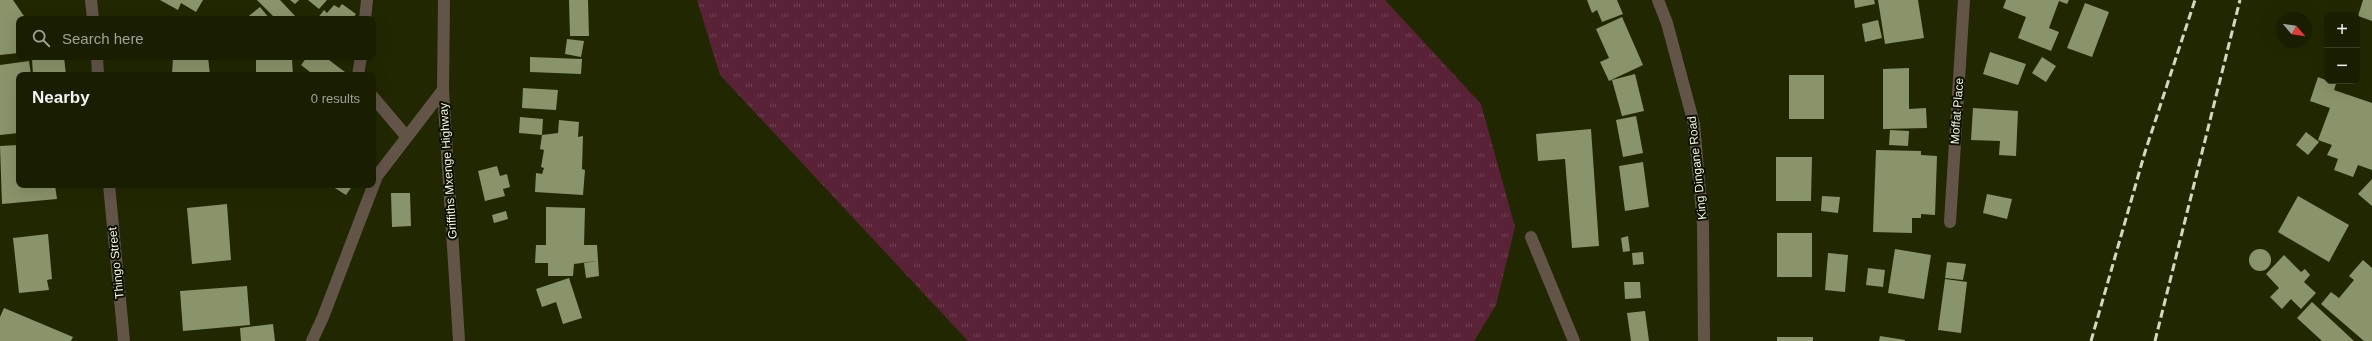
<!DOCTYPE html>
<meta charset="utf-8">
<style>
body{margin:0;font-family:Arial,sans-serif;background:#22270b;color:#f1f3f6}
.controls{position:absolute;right:12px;top:12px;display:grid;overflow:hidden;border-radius:8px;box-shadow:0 4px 16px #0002}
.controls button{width:36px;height:36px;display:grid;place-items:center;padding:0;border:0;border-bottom:1px solid #373c23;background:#191e01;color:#f1f3f6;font:20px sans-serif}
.compass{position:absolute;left:2276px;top:12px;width:36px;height:36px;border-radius:50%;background:#191e01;box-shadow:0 4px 16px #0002;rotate:119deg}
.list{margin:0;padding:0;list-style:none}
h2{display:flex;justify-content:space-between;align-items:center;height:52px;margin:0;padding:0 16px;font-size:17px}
h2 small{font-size:13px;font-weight:400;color:#9fa299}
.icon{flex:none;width:22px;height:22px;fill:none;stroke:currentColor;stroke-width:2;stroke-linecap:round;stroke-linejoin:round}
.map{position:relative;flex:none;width:2372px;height:341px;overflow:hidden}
.search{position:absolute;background:#191e01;box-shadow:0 4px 16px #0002;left:16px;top:16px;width:360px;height:44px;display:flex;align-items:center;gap:10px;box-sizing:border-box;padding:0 14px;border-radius:8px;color:#9fa299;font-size:15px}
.panel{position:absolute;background:#191e01;box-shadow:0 4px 16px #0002;left:16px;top:72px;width:360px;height:116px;border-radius:8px}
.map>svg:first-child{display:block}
.grass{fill:url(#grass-tufts)}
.building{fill:#8a946a}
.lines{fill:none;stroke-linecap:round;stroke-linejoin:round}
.minor{stroke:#635448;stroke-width:12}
.rail{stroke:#d3d9c0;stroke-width:3;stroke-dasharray:8 4;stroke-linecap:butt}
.labels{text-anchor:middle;stroke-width:4;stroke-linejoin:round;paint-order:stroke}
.street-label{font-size:12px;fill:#f1f7e0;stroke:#0c0f02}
</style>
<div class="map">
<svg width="2372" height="341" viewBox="0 0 2372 341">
<defs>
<pattern id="grass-tufts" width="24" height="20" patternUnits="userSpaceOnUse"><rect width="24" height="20" fill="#592237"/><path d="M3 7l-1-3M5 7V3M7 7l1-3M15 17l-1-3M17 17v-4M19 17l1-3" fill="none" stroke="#714354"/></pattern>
</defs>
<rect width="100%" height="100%" fill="#212801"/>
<path class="grass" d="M697,0h688l96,104 34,123 -19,78 -22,36h-506l-248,-266z"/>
<path class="building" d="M0,0h13l13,19h-7v34l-19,2z
M160,0h43l-7,12 -15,-9 -3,7z
M257,0h23l16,17 -2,2h-18z
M290,0h9l-4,4z
M308,0h19l-8,9z
M569,0h19l1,36h-19z
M1587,0h30l6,14 -21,8 -5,-12 -5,3z
M1854,0h20l1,4 -20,4z
M1878,0h40l6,38 -39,6z
M2006,0h63l-2,4 -8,-3 -10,27 10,4 -8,19 -33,-13 8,-21 -23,-9z
M2363,0h9v21l-14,-5z
M2085,3l24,9 -17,45 -25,-9z
M342,4l14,10 -4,5h-35l7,-9 3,3 7,-8 5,3z
M260,7l10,12h-25z
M1622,17l21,48 -34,16 -9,-19 9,-4 -13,-29z
M1878,20l4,18 -17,4 -3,-18z
M567,39l17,2 -3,16 -16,-3z
M1990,52l36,12 -8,21 -35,-11z
M53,57h11l2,18h-33l-1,-16z
M173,57h35l2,18h-38z
M256,57h17v3l19,-1 1,16h-37z
M307,57h18l24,18h-35l-13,-10z
M530,57l52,2 -1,15 -51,-2z
M2042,57l14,9 -10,16 -14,-9z
M29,61l2,14h-12v58l-19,2v-70z
M1909,68v41l17,-1 1,20 -44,1v-60z
M1635,74l9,37 -22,5 -10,-36z
M1789,75h35v44h-35z
M2318,77l18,7 -2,6 38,13v67l-14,-5 -5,12 -19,-7 4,-11 -11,-4 5,-10 -14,-5 12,-32 -20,-7z
M523,88l35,2 -2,20 -34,-2z
M1973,108l45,3 -2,45 -17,-1 1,-14 -29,-1z
M1636,116l7,37 -20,4 -7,-37z
M520,117l23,2 -1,16 -23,-2z
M559,120l20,2 -1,15 5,-1 -1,33 3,1 -2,25 -48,-3 1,-19 6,1 2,-6 -3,-1 3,-17 -4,-1 2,-14 16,-2z
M1591,129l8,117 -27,2 -7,-89 -27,2 -2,-27z
M1890,130l19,1 -1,15 -19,-1z
M2306,132l13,10 -11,13 -12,-10z
M19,145v40h36l2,14 -55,5 -2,-58z
M1876,150l45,1v4l16,1 -2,59 -14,-1v4h-9v15l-39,-1z
M1776,157h36l-1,44h-35z
M1643,162l6,45 -24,4 -6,-45z
M497,166l3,10 7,-2 3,13 -7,2 2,7 -20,5 -7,-30z
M2372,179v27l-14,-12z
M330,185h23l-7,10z
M391,193h19l1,33 -19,1z
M1987,194l25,5 -5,20 -24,-6z
M1822,196l18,1 -2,16 -17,-2z
M2298,196l51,29 -20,37 -51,-30z
M227,204l4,56 -39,4 -5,-56z
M546,207l39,1 -1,37h13l2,31 -13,2 -2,-15 12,-2 -22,3 -1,12h-25v-13h-13l1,-18h10z
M506,211l2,8 -14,4 -2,-8z
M1777,233h35v44h-35z
M48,234l4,45 -5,1 2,10 -30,3 -6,-55z
M1628,236l2,15 -7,1 -2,-14z
M2249 260a11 11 0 1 1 22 0a11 11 0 1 1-22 0Z
M1895,249l36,6 -7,44 -36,-6z
M1643,252l1,12 -11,1 -1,-12z
M1828,253l20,2 -3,37 -20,-2z
M2284,255l17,17 4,-3 5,6 -6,7 12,11 -15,16 -10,-10 -9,10 -12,-12 9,-9 -13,-14z
M2363,260l9,8v73h-8l-43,-37 10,-12 8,6 15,-18 -5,-4z
M1947,262l19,2 -3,16 -18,-2z
M1868,268l17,2 -2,17 -17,-2z
M569,278l13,40 -19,6 -7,-22 -14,5 -6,-18z
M1945,279l22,3 -6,51 -23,-3z
M1624,282h16l1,16 -16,1z
M247,286l3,39 -67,6 -3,-40z
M2312,302l42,39h-32l-25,-23z
M4,308l69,29 -2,4h-71v-24z
M1645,311l4,30h-18l-4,-28z
M273,324l2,17h-34l-1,-13z
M1880,336l25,4v1h-26z
M1777,337h36v4h-36z"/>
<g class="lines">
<path class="minor" d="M91,0l2,19
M444,0l-1,90 16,251
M1658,0l9,23 27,101 9,101 1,116
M365,19l2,-19
M97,57l1,18
M358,75l3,-18
M373,97l33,39
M109,185l15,156
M1950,222l14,-222
M1531,237l43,104
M312,341l11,-24 54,-141 66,-86"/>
<path class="rail" d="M2091,341l54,-189 50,-152
M2155,341l85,-341"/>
</g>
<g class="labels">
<g class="street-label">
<text transform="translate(1957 111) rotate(-86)" y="4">Moffat Place</text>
<text transform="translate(1697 168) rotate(-96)" y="4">King Dingane Road</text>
<text transform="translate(448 171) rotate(-94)" y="4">Griffiths Mxenge Highway</text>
<text transform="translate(116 263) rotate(-96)" y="4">Thingo Street</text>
</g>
</g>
</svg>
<div class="controls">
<button>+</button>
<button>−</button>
</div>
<svg class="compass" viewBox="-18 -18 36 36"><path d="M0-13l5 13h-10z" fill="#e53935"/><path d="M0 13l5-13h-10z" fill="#9fa299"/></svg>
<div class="search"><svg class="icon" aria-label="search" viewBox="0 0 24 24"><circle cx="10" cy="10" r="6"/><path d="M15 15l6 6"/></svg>Search here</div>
<section class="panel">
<h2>Nearby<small>0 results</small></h2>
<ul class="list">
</ul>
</section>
</div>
